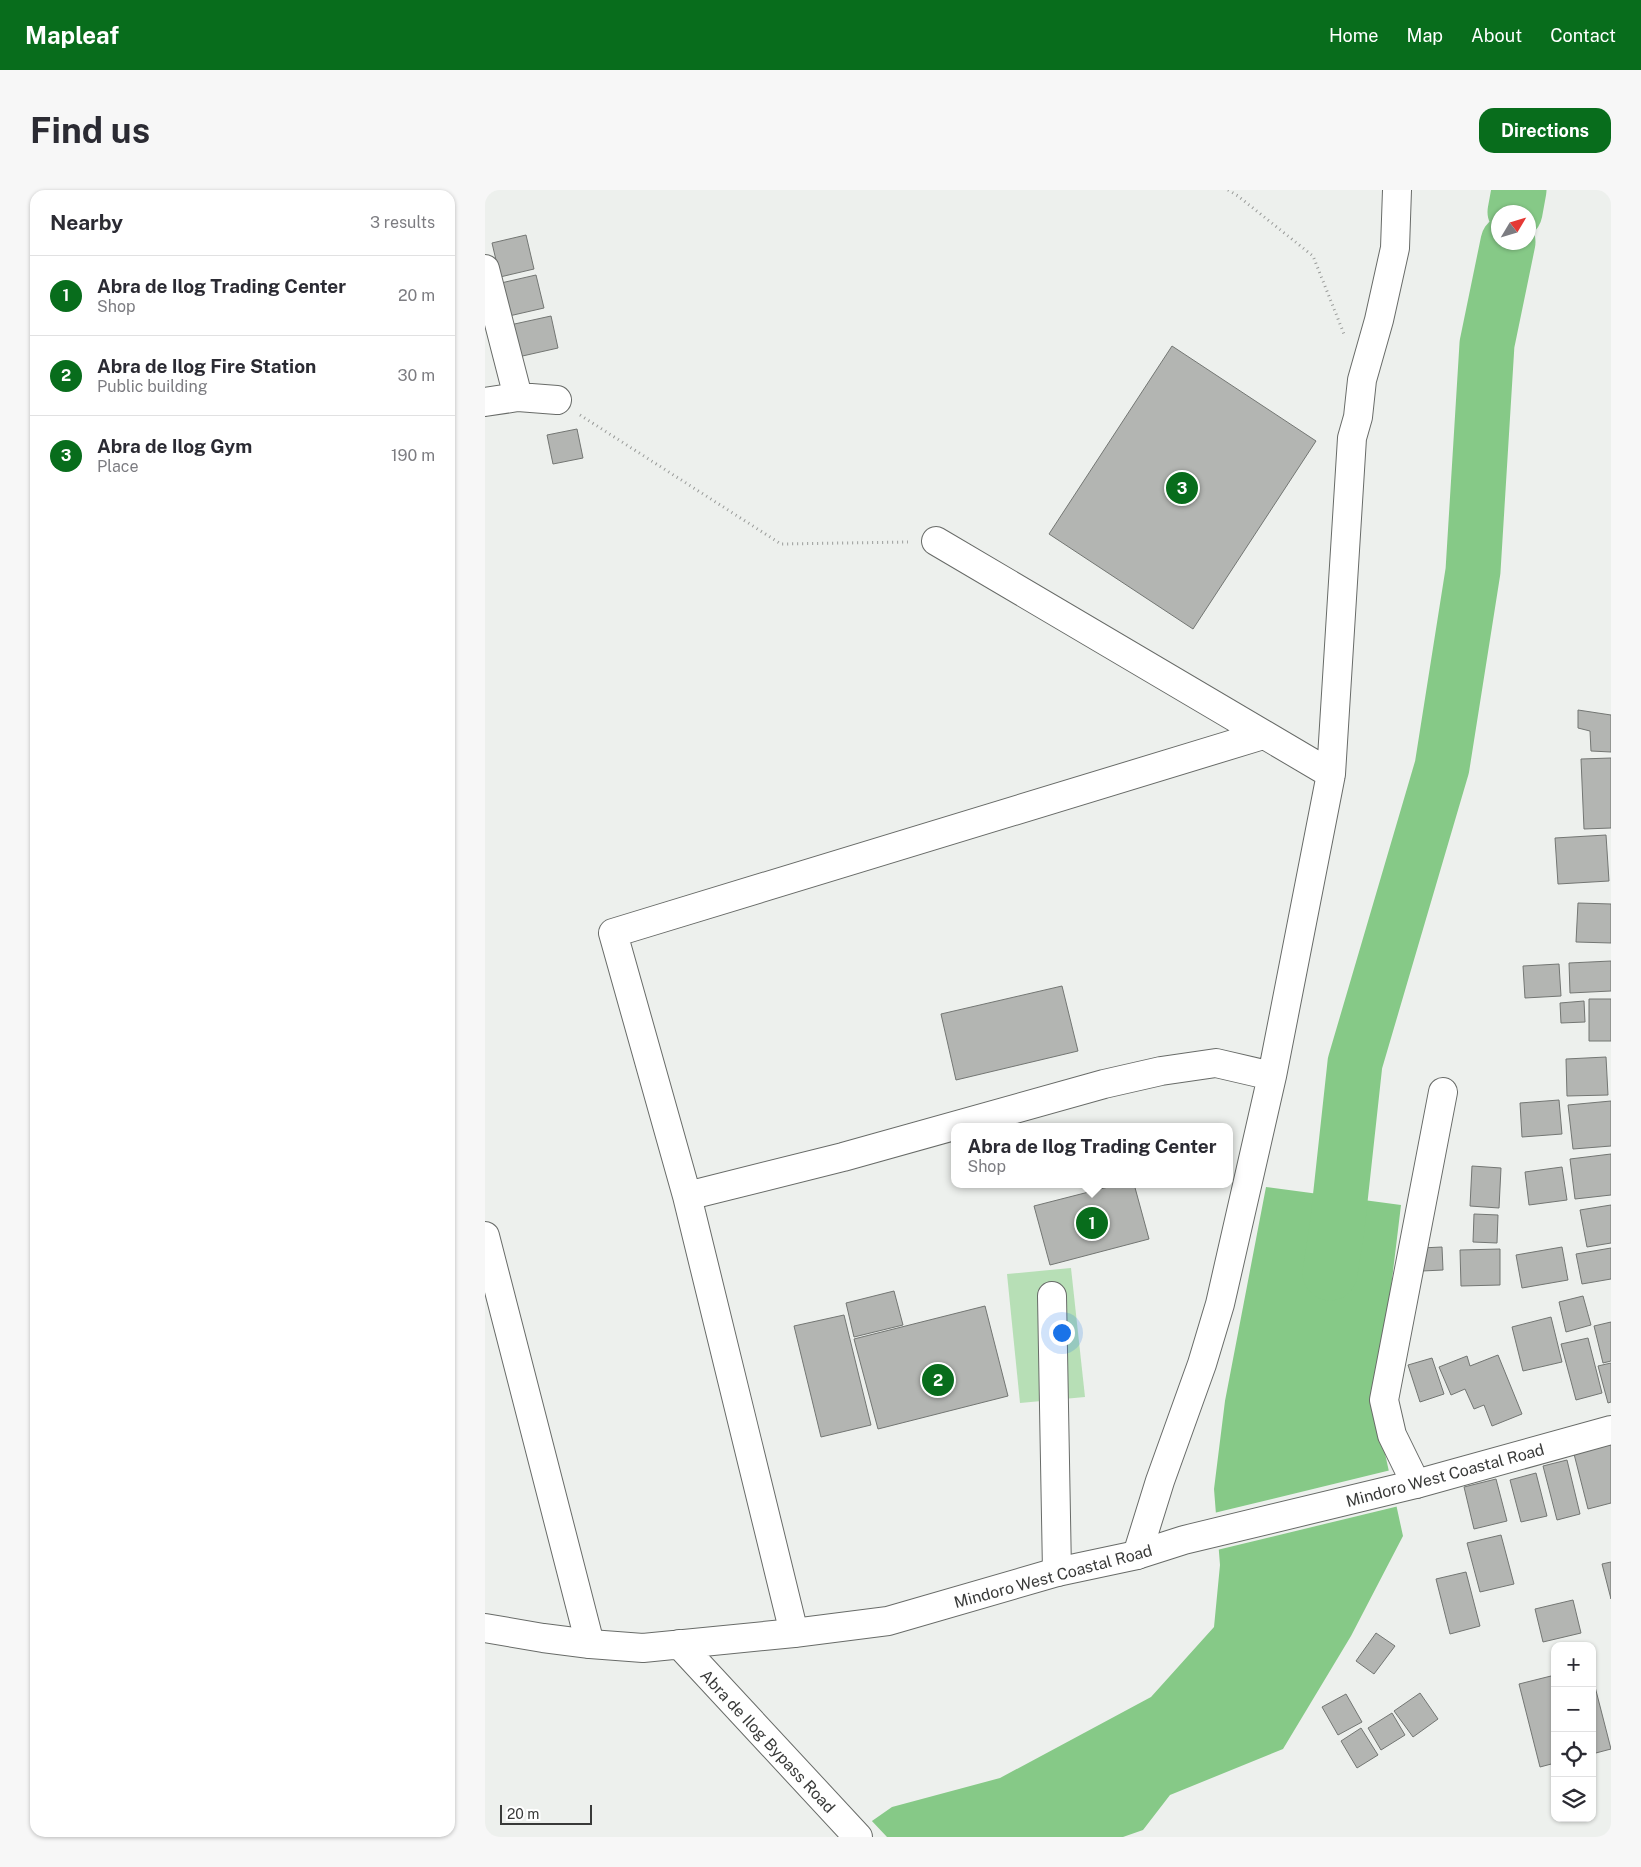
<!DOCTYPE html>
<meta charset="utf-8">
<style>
body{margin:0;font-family:"Public Sans",sans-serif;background:#f7f7f7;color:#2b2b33}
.controls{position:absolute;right:15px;bottom:15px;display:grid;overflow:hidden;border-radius:10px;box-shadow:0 1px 4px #0004}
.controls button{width:45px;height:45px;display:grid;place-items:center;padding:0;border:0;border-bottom:1px solid #e1e1e2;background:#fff;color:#2b2b33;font:25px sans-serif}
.compass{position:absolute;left:1006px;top:15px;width:45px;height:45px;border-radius:50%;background:#fff;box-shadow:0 1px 4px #0004;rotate:52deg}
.scale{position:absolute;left:15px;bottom:12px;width:92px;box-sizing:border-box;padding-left:5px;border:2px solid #393a39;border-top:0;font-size:14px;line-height:18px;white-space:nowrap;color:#393a39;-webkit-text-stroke:4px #fff;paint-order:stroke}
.you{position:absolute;left:576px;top:1142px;width:18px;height:18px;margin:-12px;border:4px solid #fff;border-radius:50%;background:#1a73e8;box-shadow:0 0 0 8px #1a73e833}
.badge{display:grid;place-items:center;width:32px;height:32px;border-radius:50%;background:#086d1c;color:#fff;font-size:16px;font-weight:700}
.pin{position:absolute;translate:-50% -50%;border:2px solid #fff;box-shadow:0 1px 5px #0006}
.popup{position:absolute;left:466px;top:933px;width:282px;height:65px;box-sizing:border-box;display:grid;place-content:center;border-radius:10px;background:#fff;filter:drop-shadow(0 1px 4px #0005);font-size:16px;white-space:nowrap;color:#7c7c81}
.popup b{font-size:19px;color:#2b2b33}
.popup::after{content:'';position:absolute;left:50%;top:100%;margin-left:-10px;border:10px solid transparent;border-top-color:#fff}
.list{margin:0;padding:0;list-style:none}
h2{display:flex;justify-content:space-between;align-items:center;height:65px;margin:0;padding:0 20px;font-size:21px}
h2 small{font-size:16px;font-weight:400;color:#7c7c81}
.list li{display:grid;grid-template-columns:32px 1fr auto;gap:15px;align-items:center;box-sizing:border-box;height:80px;padding:0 20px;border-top:1px solid #e1e1e2}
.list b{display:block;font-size:19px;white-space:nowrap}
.list p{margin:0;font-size:16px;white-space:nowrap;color:#7c7c81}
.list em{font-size:16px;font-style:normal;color:#7c7c81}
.icon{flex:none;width:28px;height:28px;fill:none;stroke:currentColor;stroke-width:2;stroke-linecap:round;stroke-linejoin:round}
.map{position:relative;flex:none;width:1126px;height:1647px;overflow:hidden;border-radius:15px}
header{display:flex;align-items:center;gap:30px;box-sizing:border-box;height:70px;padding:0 25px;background:#086d1c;color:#fff}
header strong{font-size:24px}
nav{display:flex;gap:28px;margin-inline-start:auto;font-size:18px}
.intro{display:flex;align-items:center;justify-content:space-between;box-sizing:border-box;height:120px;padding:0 30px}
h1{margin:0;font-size:35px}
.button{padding:12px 22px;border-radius:15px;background:#086d1c;color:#fff;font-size:18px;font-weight:700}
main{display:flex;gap:30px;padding:0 30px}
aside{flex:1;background:#fff;border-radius:15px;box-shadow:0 1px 4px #0004}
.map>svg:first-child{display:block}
.green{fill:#b7dfb6}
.water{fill:#86c987}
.pier{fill:#edf0ed}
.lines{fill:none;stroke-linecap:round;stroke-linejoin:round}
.river{stroke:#86c987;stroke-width:55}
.building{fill:#b3b5b2;stroke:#737673}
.minor-casing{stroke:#686b68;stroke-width:30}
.major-casing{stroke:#686b68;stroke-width:30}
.path{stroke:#999b99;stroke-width:3;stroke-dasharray:1 4;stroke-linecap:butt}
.minor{stroke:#fff;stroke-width:28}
.major{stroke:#fff;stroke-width:28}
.labels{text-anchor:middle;stroke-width:4;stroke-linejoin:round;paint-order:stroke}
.street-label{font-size:16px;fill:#393a39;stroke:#fff}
</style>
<header>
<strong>Mapleaf</strong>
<nav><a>Home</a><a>Map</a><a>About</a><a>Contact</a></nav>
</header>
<div class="intro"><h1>Find us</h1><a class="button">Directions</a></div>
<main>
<aside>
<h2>Nearby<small>3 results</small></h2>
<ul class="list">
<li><span class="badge">1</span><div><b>Abra de Ilog Trading Center</b><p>Shop</p></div><em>20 m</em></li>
<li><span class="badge">2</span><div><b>Abra de Ilog Fire Station</b><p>Public building</p></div><em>30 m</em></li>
<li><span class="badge">3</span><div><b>Abra de Ilog Gym</b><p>Place</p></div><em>190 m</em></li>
</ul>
</aside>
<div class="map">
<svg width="1126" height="1647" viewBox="0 0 1126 1647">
<rect width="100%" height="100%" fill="#edf0ed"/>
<path class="green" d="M586,1078l14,129 -65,6 -13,-129z"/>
<path class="water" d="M781,997l135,18 -25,207 27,124 -52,100 -68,113 -113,46 -27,35 -20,7h-274l43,-30 108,-29 151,-81 63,-70 6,-62 -6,-76 11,-88z"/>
<path class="pier" d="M906,1280l8,36 -182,44 -3,-37z
M385,1629l17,18h-41l1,-2z"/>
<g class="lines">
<path class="river" d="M1030,22l4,-22
M845,1083l7,-45 18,-165 87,-296 31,-196 14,-227 21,-102"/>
</g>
<path class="building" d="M41,45l8,34 -34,8 -8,-34z
M51,85l8,33 -35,8 -8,-33z
M66,126l7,32 -40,9 -8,-32z
M687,156l144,95 -123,188 -144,-95z
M92,239l6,29 -30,6 -6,-29z
M1093,520l33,5v37l-20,-1 -1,-20 -12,-3z
M1126,568v70l-27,1 -3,-70z
M1121,645l3,46 -51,3 -3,-46z
M1093,713l33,1v39l-35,-1z
M1126,771v30l-41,2 -1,-30z
M1074,774l2,32 -36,2 -2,-32z
M577,796l16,65 -122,29 -15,-66z
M1104,809h22v42h-22z
M1099,811l1,21 -24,1 -1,-20z
M1121,867l2,38 -41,1 -1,-37z
M1074,910l3,34 -40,3 -2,-34z
M1126,911v45l-38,3 -5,-44z
M1126,964v41l-36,4 -5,-40z
M987,976l29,2 -2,40 -29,-2z
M1077,977l5,33 -38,5 -4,-33z
M635,994h14l15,55 -99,26 -16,-59z
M1126,1015v38l-24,4 -7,-37z
M989,1024l24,1 -1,28 -24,-1z
M957,1057l1,23 -21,1 -1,-23z
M1077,1057l6,33 -46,8 -6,-33z
M1126,1058v31l-29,5 -6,-30z
M1015,1059v36l-39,1 -1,-36z
M409,1101l9,34 -49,12 -8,-34z
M1098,1106l8,29 -25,7 -7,-30z
M500,1116l23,90 -130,33 -24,-90z
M359,1125l27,110 -50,12 -27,-111z
M1066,1127l11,45 -39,9 -11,-44z
M1126,1132v39l-8,2 -9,-37z
M1103,1148l14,55 -26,7 -15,-56z
M1013,1165l24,59 -30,12 -8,-21 -10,4 -9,-20 -14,6 -12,-28 28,-11 3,10z
M947,1168l12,36 -24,8 -12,-37z
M1126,1173v39l-3,1 -10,-37z
M1126,1254v59l-23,6 -14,-55z
M1082,1270l13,54 -23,6 -14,-54z
M1051,1283l11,43 -26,6 -11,-42z
M1011,1289l11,42 -33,8 -10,-42z
M1016,1345l13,49 -34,8 -13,-49z
M1126,1372v37l-9,-35z
M981,1382l14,54 -30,8 -14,-55z
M1088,1410l8,33 -38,9 -8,-33z
M891,1443l19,13 -21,28 -18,-13z
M1070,1485v88l-15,4 -21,-83z
M1107,1485l19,74 -19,5z
M935,1503l18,26 -25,18 -19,-26z
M861,1504l16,28 -24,13 -16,-28z
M907,1523l13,22 -24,15 -13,-22z
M876,1538l17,27 -21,13 -16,-27z"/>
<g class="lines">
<defs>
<path id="minor" d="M0,79l33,128
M0,212l33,-5 39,3
M451,351l395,233
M202,1006l156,-39 261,-73 57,-13 55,-8 56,13
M0,1046l105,408
M567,1106l5,276
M931,1294l-24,-49 -8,-35 59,-308
M652,1365l23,-74 42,-117 18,-60 52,-228 59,-302 21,-336 6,-21 4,-37 17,-60 16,-72 2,-58
M309,1443l-107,-437 -74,-263 650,-198"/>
<path id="major" d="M0,1438l58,10 47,6 53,4 151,-15 94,-12 169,-49 80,-17 47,-15 232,-56 195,-54
M194,1454l179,193"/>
</defs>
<use href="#minor" class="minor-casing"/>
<use href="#major" class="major-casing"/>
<path class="path" d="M743,0l10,6 75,60 31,78
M95,225l201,129 127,-2"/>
<use href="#minor" class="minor"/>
<use href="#major" class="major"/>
</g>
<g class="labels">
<g class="street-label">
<text transform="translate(960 1285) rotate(-15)" y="6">Mindoro West Coastal Road</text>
<text transform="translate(568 1386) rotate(-15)" y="6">Mindoro West Coastal Road</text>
<text transform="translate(283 1551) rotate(47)" y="6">Abra de Ilog Bypass Road</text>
</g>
</g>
</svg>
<div class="controls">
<button>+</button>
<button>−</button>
<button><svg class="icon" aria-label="locate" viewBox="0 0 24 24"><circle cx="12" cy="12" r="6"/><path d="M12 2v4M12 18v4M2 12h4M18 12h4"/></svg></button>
<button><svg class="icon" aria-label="layers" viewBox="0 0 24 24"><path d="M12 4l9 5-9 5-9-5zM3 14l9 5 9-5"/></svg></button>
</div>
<svg class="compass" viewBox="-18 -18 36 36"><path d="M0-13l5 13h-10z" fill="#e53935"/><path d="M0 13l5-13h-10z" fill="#7c7c81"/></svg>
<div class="scale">20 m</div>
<div class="you"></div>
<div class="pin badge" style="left:607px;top:1033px">1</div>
<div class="popup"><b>Abra de Ilog Trading Center</b>Shop</div>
<div class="pin badge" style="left:453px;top:1190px">2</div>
<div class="pin badge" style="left:697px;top:298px">3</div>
</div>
</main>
